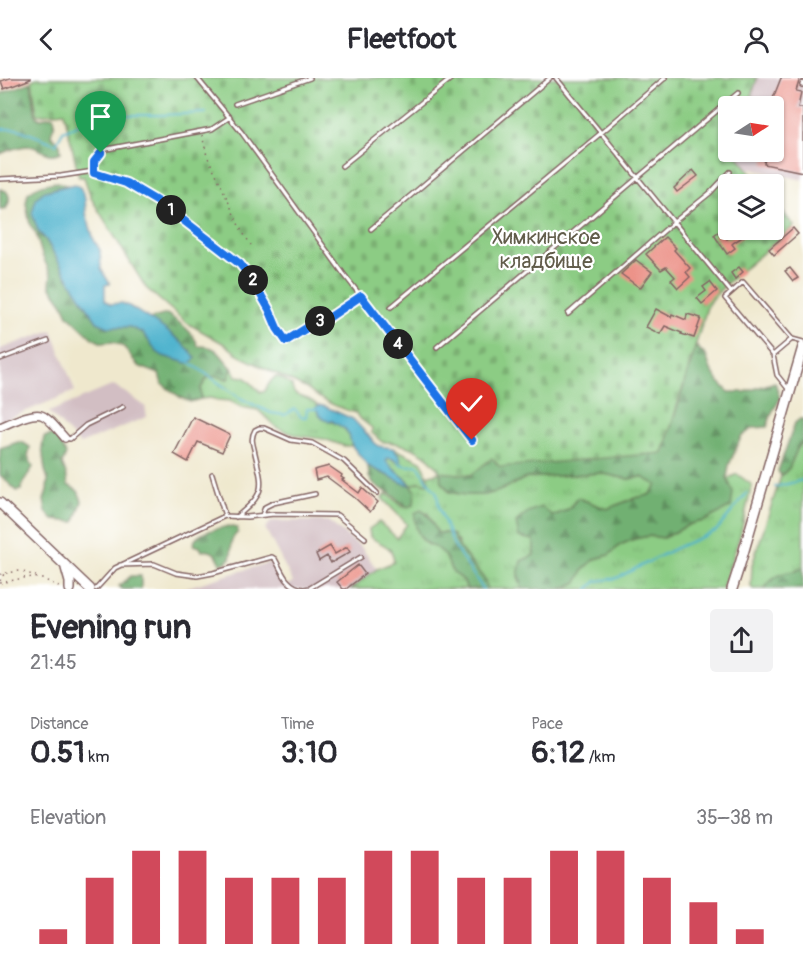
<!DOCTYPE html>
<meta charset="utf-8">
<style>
:root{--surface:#fff;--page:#f2f2f3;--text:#2b2b33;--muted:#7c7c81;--accent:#d1495b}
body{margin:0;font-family:Pangolin,sans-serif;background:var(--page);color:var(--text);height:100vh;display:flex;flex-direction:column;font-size:22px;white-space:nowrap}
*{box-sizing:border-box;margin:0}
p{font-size:20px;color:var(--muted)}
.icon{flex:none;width:33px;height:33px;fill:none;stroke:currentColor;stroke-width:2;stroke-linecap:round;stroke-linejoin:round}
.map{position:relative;height:511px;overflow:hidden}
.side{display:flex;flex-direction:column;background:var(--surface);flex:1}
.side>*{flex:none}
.needle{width:39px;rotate:78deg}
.controls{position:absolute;left:718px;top:18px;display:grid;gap:12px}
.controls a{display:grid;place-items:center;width:66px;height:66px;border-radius:6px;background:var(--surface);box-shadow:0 2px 4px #0004;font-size:30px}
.pin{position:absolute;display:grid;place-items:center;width:51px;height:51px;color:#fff;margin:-62px -26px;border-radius:50% 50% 50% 0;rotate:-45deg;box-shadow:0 0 6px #0007}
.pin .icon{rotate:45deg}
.km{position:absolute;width:30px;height:30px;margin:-15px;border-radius:50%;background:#222;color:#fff;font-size:16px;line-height:30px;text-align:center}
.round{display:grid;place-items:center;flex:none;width:63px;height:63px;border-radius:6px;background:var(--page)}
.head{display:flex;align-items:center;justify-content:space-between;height:102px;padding:0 30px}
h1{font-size:33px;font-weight:700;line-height:45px}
.figures{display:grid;grid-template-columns:repeat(3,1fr);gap:9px;height:102px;padding:6px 30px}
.figures div{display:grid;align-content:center}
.figures b{font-size:30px;font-weight:700}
.figures small{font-size:16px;font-weight:400}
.figures p{font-size:16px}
.chart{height:168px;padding:12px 30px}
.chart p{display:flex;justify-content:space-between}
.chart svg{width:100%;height:108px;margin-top:6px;stroke:var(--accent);stroke-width:6}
header{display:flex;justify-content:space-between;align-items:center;height:78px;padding:0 30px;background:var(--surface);font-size:27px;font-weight:700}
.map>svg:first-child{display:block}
.industrial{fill:#d2bec3}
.grass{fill:url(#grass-tufts);stroke:#6b7658;stroke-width:1.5}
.forest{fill:url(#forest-firs);stroke:#5e684e;stroke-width:1.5}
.wetland{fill:url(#wetland-marsh);stroke:#6b7658;stroke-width:1.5}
.cemetery{fill:url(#cemetery-stones);stroke:#6b7658;stroke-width:1.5}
.water{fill:#4eb2cd;stroke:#4c687c;stroke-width:1.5}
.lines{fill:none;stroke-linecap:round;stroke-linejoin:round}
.stream{stroke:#4eb2cd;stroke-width:2}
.building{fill:#ec9389}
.service-casing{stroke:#846564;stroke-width:6}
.minor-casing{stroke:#846564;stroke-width:10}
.secondary-casing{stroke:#846564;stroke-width:12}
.path{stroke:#846564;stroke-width:1.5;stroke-dasharray:1.5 4.5;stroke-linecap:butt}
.service{stroke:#fff;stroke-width:3}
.minor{stroke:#fff;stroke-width:7}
.secondary{stroke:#fff;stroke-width:9}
.route-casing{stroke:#fff;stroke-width:12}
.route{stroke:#1a73e8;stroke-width:8}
.labels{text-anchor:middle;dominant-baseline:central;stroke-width:4.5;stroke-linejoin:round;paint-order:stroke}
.park-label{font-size:21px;fill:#615c4a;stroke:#fff}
</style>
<header><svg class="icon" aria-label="back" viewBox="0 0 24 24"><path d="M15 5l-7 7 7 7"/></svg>Fleetfoot<svg class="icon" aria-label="person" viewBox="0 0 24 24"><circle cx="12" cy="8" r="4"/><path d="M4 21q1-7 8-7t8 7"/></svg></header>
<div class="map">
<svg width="803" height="511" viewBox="0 0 803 511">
<defs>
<pattern id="grass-tufts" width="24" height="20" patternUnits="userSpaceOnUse" patternTransform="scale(1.5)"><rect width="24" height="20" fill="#8ccc84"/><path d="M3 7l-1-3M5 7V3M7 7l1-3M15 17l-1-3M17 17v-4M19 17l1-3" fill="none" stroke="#7aaf72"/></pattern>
<pattern id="forest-firs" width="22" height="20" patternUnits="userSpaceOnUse" patternTransform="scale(1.5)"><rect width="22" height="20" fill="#71b072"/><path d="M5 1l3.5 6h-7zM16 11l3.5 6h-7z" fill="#5f8f5e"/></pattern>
<pattern id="wetland-marsh" width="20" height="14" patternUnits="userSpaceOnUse" patternTransform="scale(1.5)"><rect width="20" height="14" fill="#8ccc84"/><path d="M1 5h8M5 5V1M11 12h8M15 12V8" fill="none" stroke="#7aaf72"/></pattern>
<pattern id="cemetery-stones" width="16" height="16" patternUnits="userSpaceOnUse" patternTransform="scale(1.5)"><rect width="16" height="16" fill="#8ccc84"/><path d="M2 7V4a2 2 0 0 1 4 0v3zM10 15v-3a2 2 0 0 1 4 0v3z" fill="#7aaf72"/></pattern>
</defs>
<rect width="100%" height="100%" fill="#fff"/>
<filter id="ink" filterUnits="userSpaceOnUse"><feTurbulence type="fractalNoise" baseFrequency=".0167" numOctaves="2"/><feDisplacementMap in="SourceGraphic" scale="12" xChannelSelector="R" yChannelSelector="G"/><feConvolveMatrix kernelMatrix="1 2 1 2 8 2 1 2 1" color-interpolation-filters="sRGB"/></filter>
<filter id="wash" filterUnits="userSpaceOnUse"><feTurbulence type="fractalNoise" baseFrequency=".008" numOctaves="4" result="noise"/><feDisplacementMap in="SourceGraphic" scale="24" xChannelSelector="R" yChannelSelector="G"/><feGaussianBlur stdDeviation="1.35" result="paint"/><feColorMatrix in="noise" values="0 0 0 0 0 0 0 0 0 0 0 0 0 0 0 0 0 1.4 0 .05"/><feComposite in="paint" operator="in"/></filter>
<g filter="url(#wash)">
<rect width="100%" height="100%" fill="#efe8cd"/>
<path class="industrial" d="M 757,0 L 803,0 L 803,102 L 747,90 L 736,76 L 736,74 L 774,74 L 774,28 L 749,28 Z
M 52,252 L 75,313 L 0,344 L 0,271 Z
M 114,307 L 145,328 L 147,339 L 80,366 L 49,334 Z
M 272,443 L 328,443 L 361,469 L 377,491 L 351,511 L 181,511 L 271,484 L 285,509 L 293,504 L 265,450 Z"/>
<path class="grass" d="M 232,290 L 236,298 L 245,299 L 260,314 L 264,314 C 274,298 274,293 292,308 C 293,320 301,317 310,322 C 311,322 317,327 318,328 L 316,330 C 323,347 338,341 347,354 C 350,358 351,363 352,368 L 344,368 L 324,361 L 300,358 L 287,354 L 276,349 L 258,332 L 241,329 L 230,323 L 218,322 L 210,320 L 201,321 L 201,310 L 207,300 L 217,298 L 228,301 Z
M 803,364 L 803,489 C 791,498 771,497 765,511 L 753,511 L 751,509 L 752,487 L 781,398 L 789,390 L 798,369 Z
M 440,394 L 442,404 L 449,414 L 465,417 L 485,417 L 499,413 L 526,400 L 600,395 L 628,401 L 642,399 L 658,407 L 649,417 L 635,420 L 607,431 L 578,420 L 567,432 L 553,438 L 534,462 L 534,477 L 518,498 L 522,511 L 488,511 L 484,501 L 460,471 L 458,464 L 446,455 L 438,455 L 434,449 L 428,435 L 416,450 L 423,463 L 429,467 L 436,469 L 442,473 L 447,479 L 451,492 L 463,502 L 467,511 L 351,511 L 377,491 L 394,484 C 392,466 383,468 370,459 L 369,451 L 379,444 L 397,460 L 407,446 L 382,420 L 387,416 L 404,429 L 407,429 L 415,412 L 411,407 L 420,404 L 429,404 L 427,398 Z
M 737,396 L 752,407 L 740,458 L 722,511 L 562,511 L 577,504 L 584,491 L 595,481 L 609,477 L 620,467 L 634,461 L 649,458 L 664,460 L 690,446 L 704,443 L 733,414 L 727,401 Z"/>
<path class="forest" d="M 31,4 L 36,39 L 40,40 L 53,38 C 58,45 52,49 51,57 L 60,66 L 61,74 C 46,81 42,69 29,68 C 19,68 9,72 0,76 L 0,16 Z
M 58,104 L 67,107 L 45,113 L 38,153 L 46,162 L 69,201 L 97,244 L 108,249 L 130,249 L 143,255 L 157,274 L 190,272 L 149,241 L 167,236 C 179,244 194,254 198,268 C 220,268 218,276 232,290 L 228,301 L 217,298 L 207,300 L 201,310 L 201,321 L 190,324 L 180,319 L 162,306 L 159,296 L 138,288 L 124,269 L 113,264 L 102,265 L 92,260 L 68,237 L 63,226 L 50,208 L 51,197 L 42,177 L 36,156 L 30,147 L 26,125 L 28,115 C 38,107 46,105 58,104 Z
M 0,111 L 6,113 C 11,119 10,125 6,131 L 0,131 Z
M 696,268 L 706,278 L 711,292 L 719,304 L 729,314 L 745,314 L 775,304 L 780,321 L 773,332 L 767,349 L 753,350 L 741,359 L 729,387 L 727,400 L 733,414 L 731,429 L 704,443 L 690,446 L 664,460 L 649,458 L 634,461 L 620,467 L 609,477 L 595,481 L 584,491 L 577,504 L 562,511 L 522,511 L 518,498 L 521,483 L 534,477 L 534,462 L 519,459 L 516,444 L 528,434 L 541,429 L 553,438 L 567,432 L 578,420 L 607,431 L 635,420 L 649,417 L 657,407 L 642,399 L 628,401 L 600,395 L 526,400 L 499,413 L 485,417 L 465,417 L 450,414 L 442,404 L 440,394 L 471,397 L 492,379 L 663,375 Z
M 800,341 L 803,341 L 803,364 L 798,369 L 789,390 L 781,398 L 778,393 L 795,345 Z
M 55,356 L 66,376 L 62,386 L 66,396 L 68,407 L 78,413 L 82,423 L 75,444 L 53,442 L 46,434 L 44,422 L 47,412 L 48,401 L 45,392 L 42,369 L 44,359 Z
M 18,364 L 22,364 L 30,369 L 28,378 L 33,389 C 29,397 21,403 21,412 L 17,413 L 0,397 L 0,370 Z
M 368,388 L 403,405 L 411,407 L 415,412 L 414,427 L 407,429 L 389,415 L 376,408 L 369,399 Z
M 421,432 C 432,438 431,446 438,455 L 446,455 L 453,457 L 460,471 L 484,501 L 488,511 L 467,511 C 465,508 465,504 463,502 C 460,498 454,497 452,493 C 448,487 448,480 443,475 C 438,469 433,469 427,465 C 417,459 414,445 415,435 Z
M 229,448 L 237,450 L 238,454 C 236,456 233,459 232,462 C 230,474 235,483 220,486 C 219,477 212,471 202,473 L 200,469 L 193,467 C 196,453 217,451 229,448 Z
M 803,489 L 803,511 L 765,511 C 768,504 777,498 784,495 C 793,492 794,496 803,489 Z
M 131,498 L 141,498 L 141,511 L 122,511 L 119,508 Z"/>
<path class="wetland" d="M 393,370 L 421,383 L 425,390 L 429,405 L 427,406 L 420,404 L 411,407 L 407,401 L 394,393 L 386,383 L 388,380 L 397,383 L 400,379 Z"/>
<path class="cemetery" d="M 37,0 L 757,0 L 749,28 L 729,28 L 729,74 L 736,74 L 736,76 L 760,106 L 729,106 L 729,152 L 774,152 L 774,123 L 794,148 L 725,207 L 708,226 L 663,375 L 500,389 L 492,380 L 471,397 L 440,394 C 429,375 405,364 382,364 L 372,355 L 372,350 L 358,339 L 356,335 C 339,330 320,322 307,311 L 240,278 L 226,267 L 187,245 L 146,210 L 91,120 L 84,99 L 79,99 L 64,34 L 37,37 L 32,2 Z"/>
<path class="water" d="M 75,106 L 80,109 L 85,120 L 86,135 L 94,162 L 100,172 L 101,191 L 110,206 L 105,207 L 105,222 L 110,226 L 122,225 L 129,228 C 151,242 181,259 196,280 L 190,285 L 186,285 L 163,278 L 157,274 L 143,255 L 130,249 L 108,249 L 97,244 L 69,201 L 46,162 L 38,153 L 32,135 L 36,120 L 45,113 Z
M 318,328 L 324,328 L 353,341 L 378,368 L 393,370 L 400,379 L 401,386 L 393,381 L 388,380 L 386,383 C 394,394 406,398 411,407 L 403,405 L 368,388 L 352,368 L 349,357 L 345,351 L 332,343 L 324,342 L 319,337 L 316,330 Z"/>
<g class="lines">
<path class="stream" d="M 0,51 L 18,51 L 56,66 L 63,53 L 77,47 L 106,37 L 160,37 L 206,35
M 188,283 L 240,320 L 271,335 L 285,337 L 295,331 L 301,339 L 306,339 L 307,331 L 318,331
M 400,385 L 400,386 L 407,388 L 418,387 L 429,405 L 437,415 L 439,430 L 454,468 L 483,511
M 775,409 L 803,402
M 588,511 L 597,503 L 617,500 L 678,469 L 716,453 L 747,415"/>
</g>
<g id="blocks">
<path class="building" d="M 10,0 L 31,0 L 31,1 L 4,11 L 1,3 Z
M 781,0 L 800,0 L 796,13 L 801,14 L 798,30 L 803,30 L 803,94 L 764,86 L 766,74 L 774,74 L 779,35 L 774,33 L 774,28 L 770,28 Z
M 693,92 L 698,98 L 677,114 L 674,110 Z
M 793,150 L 798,156 L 774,177 L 769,171 Z
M 721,152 L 727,161 L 741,152 L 753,152 L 733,165 L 732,166 L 735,170 L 727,176 L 714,157 Z
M 665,159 L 676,170 L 674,172 L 690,190 L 686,194 L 690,199 L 678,210 L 671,202 L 675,199 L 666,189 L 661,192 L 646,176 Z
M 636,182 L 652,194 L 640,210 L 621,196 Z
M 739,189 L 743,194 L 735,201 L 731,195 Z
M 790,190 L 798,200 L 793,203 L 785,193 Z
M 710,204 L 717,213 L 702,226 L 697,220 L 706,213 L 703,209 Z
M 656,231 L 671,239 L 672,236 L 686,242 L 687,236 L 701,240 L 694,260 L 681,256 L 682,255 L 665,248 L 660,256 L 646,249 Z
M 193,339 L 230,357 L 222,374 L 198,364 L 188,384 L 174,376 Z
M 329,388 L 342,397 L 341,399 L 344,401 L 342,402 L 359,415 L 362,410 L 378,424 L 370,434 L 355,420 L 327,399 L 316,402 L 314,392 Z
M 330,468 L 335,476 L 347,469 L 350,474 L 331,485 L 327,478 L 319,483 L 316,476 Z
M 358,487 L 365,496 L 346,511 L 343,511 L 337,504 Z"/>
</g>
</g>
<g filter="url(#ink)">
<use href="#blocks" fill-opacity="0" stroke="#846564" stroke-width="1.5"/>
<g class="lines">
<g class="service-casing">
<path id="service" d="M 197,0 L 242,55 L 343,195 L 472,362
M 556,0 L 731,214
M 802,7 L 803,5
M 235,26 L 310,0
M 230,39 L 212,51 L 107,71 C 96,78 94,83 94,95 L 126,105 L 165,128 L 240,186 L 251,200 L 269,231 L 277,250 L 286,263 L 316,244 L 327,241 L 361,218
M 342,88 L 452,0
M 0,101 L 61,98 L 94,93
M 371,151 L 550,0
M 391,229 L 601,55 L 665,0
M 568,236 L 674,144 L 710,115 L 730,94
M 437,269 L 738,15
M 773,277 L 792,261
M 0,281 L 48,263
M 789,312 L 777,297 L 773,277 L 725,220 L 743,204 L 792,261 L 803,264
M 66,360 L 70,361 L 86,347 L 123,329
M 262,437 L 265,429 L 273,425 L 315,416
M 225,438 L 247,439 L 274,436 L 337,437 L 365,460
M 236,439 C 269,414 262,407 254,371 C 252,363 251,359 255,352 L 259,350 L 264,350 L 291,362 L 312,365 L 344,383 L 377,415
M 120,487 L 154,486 L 176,495 L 197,498 L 213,495 L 272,479 L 275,481 C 283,495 286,508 303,511
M 96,511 L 115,490 L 225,438 L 212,396
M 304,511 L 310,510 L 361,479"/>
</g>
<g class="minor-casing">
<path id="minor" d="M 0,349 C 10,345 31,334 41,337 C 49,339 60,355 65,360"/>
</g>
<g class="secondary-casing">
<path id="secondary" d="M 0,425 L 90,511
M 66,490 L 70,504 L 70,511
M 732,511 L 740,486 L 803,269"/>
</g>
<path class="path" d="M 202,57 L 207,78 L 217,98 L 240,150 L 251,167
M 0,496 L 20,493 L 36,498
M 0,503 L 4,496
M 0,505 C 30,499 34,494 62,511"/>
<use href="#service" class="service"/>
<use href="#minor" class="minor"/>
<use href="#secondary" class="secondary"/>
</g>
</g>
<g class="lines" filter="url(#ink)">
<g class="route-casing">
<path id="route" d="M 101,75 L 94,84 L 94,95 L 126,105 L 165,128 L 240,186 L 251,200 L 269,231 L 277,250 L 286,263 L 316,244 L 327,241 L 361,218 L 472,362"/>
</g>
<use href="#route" class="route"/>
</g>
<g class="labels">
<g class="park-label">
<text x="546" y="159">Химкинское<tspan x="546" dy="24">кладбище</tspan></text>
</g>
</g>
</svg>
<div class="controls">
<a><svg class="needle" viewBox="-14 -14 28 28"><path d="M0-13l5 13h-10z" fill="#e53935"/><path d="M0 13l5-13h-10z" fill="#7c7c81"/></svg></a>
<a><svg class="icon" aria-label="layers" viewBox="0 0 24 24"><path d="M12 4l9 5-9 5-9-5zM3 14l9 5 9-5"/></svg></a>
</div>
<div class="pin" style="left:101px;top:75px;background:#1e9e55"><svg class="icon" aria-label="arrive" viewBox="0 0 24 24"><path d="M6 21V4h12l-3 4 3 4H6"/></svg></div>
<div class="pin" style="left:472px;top:362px;background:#d93025"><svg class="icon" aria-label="check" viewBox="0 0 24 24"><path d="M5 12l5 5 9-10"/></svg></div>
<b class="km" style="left:171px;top:132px">1</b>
<b class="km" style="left:253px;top:202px">2</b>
<b class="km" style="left:320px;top:243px">3</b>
<b class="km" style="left:398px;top:266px">4</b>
</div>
<section class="side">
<div class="head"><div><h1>Evening run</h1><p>21:45</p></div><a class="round"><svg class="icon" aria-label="share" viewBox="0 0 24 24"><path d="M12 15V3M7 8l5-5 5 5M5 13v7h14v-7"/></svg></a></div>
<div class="figures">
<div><p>Distance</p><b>0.51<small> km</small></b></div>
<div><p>Time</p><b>3:10</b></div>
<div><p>Pace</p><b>6:12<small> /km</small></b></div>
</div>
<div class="chart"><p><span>Elevation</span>35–38 m</p>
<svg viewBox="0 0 160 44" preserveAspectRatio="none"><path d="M5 44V38M15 44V17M25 44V6M35 44V6M45 44V17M55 44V17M65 44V17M75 44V6M85 44V6M95 44V17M105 44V17M115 44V6M125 44V6M135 44V17M145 44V27M155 44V38"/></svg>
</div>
</section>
